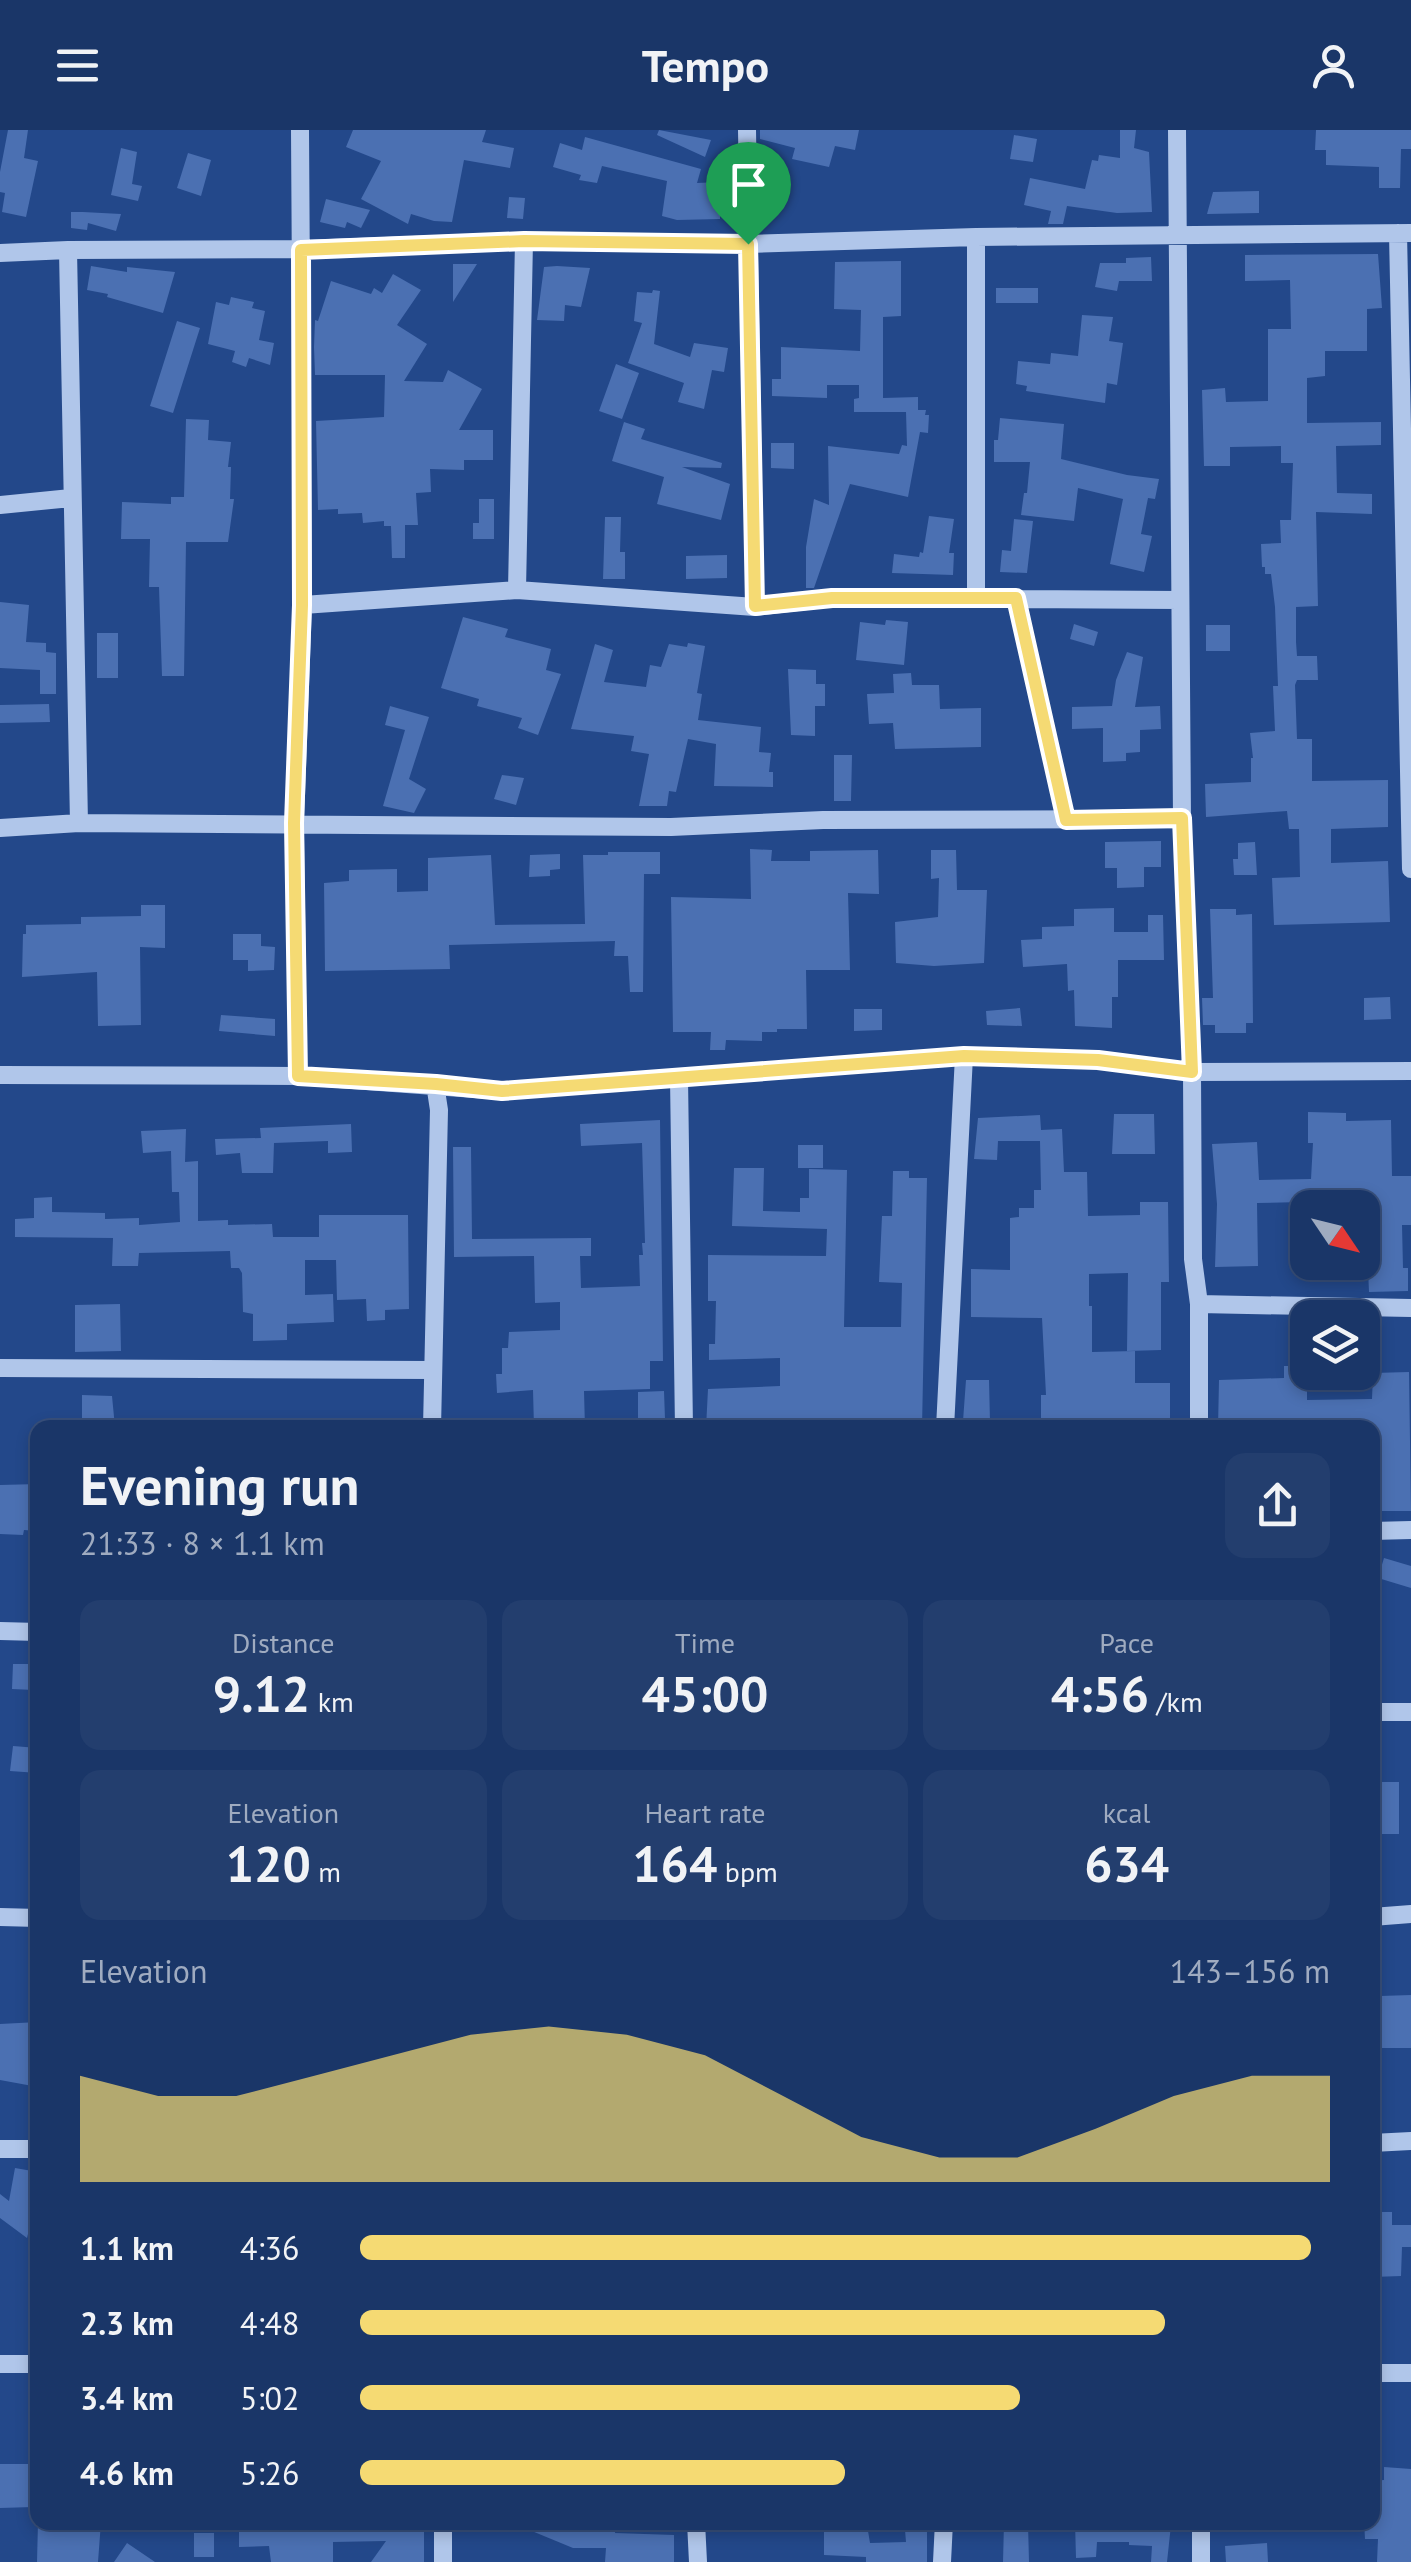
<!DOCTYPE html>
<meta charset="utf-8">
<style>
:root{--surface:#1a3668;--page:#233e6e;--text:#f1f3f6;--muted:#9fabc0;--line:#38507c;--accent:#f5da73}
body{margin:0;font-family:"PT Sans",sans-serif;background:var(--page);color:var(--text);height:100vh;display:flex;flex-direction:column;font-size:38px;white-space:nowrap}
*{box-sizing:border-box;margin:0}
p{font-size:32px;color:var(--muted)}
.icon{flex:none;width:55px;height:55px;fill:none;stroke:currentColor;stroke-width:2;stroke-linecap:round;stroke-linejoin:round}
.map{position:relative;flex:1;overflow:hidden}
.side{position:absolute;left:30px;top:1290px;width:1350px;height:1110px;display:flex;flex-direction:column;background:var(--surface);border-radius:20px;box-shadow:0 5px 15px #0003,0 0 0 2px var(--line)}
.side>*{flex:none}
.needle{width:65px;rotate:125deg}
.buttons{position:absolute;left:1290px;top:1060px;display:grid;gap:20px}
.buttons a{display:grid;place-items:center;width:90px;height:90px;border-radius:20px;background:var(--surface);box-shadow:0 5px 15px #0003,0 0 0 2px var(--line);font-size:50px}
.pin{position:absolute;display:grid;place-items:center;width:85px;height:85px;color:#fff;margin:-102px -42px;border-radius:50% 50% 50% 0;rotate:-45deg;box-shadow:0 0 10px #0007}
.pin .icon{rotate:45deg}
.round{display:grid;place-items:center;flex:none;width:105px;height:105px;border-radius:20px;background:var(--page)}
.headline{display:flex;align-items:center;justify-content:space-between;height:170px;padding:0 50px}
h1{font-size:55px;font-weight:700;line-height:75px}
.figures{display:grid;grid-template-columns:repeat(3,1fr);gap:15px;height:170px;padding:10px 50px}
.figures div{display:grid;align-content:center;border-radius:20px;background:var(--page);text-align:center}
.figures b{font-size:50px;font-weight:700}
.figures small{font-size:28px;font-weight:400}
.figures p{font-size:28px}
.chart{height:280px;padding:20px 50px}
.chart p{display:flex;justify-content:space-between}
.chart svg{width:100%;height:180px;margin-top:10px;fill:var(--accent);opacity:.7}
ul{padding:0 50px;list-style:none;font-size:32px}
li{display:grid;grid-template-columns:160px 120px 1fr;align-items:center;height:75px}
li i{height:25px;border-radius:12px;background:var(--accent)}
header{display:flex;justify-content:space-between;align-items:center;height:130px;padding:0 50px;background:var(--surface);font-size:45px;font-weight:700}
.map>svg:first-child{display:block}
.building{fill:#4b70b2}
.lines{fill:none;stroke-linecap:round;stroke-linejoin:round}
.minor{stroke:#b0c6ea;stroke-width:18}
.route-casing{stroke:#fff;stroke-width:20}
.route{stroke:#f5da73;stroke-width:12}
</style>
<header><svg class="icon" aria-label="menu" viewBox="0 0 24 24"><path d="M4 6h16M4 12h16M4 18h16"/></svg>Tempo<svg class="icon" aria-label="person" viewBox="0 0 24 24"><circle cx="12" cy="8" r="4"/><path d="M4 21q1-7 8-7t8 7"/></svg></header>
<div class="map">
<svg width="1411" height="2432" viewBox="0 0 1411 2432">
<rect width="100%" height="100%" fill="#23488a"/>
<path class="building" d="M 8,0 L 28,0 L 24,28 L 38,31 L 26,87 L 2,82 L 5,63 L 0,62 L 0,42 Z
M 353,0 L 486,0 L 482,12 L 514,18 L 510,38 L 464,30 L 452,92 L 434,91 L 411,84 L 408,94 L 361,69 L 381,31 L 346,17 Z
M 659,0 L 711,10 L 705,27 L 657,5 Z
M 760,0 L 859,0 L 855,20 L 835,16 L 829,37 L 792,29 L 795,18 L 760,9 Z
M 1120,0 L 1136,0 L 1134,18 L 1149,22 L 1152,82 L 1117,83 L 1067,76 L 1063,94 L 1048,94 L 1051,81 L 1024,75 L 1030,48 L 1085,59 L 1092,30 L 1098,31 L 1099,25 L 1120,28 Z
M 1316,0 L 1411,0 L 1411,19 L 1401,19 L 1400,58 L 1379,58 L 1379,37 L 1326,35 L 1326,20 L 1315,20 Z
M 1014,5 L 1037,9 L 1033,32 L 1010,29 Z
M 585,7 L 701,39 L 697,53 L 720,52 L 720,89 L 677,90 L 662,86 L 667,51 L 602,36 L 597,53 L 579,50 L 581,45 L 553,37 L 560,13 L 582,20 Z
M 121,18 L 137,22 L 132,54 L 142,56 L 138,71 L 111,65 Z
M 188,23 L 211,30 L 201,66 L 177,58 Z
M 1259,61 L 1259,83 L 1207,84 L 1213,62 Z
M 509,67 L 525,68 L 523,89 L 507,88 Z
M 326,69 L 370,80 L 361,98 L 347,92 L 345,98 L 320,92 Z
M 71,82 L 83,82 L 121,84 L 116,101 L 88,93 L 87,100 L 71,98 Z
M 1378,124 L 1382,178 L 1367,179 L 1367,221 L 1325,221 L 1325,246 L 1307,248 L 1307,293 L 1381,292 L 1381,315 L 1336,316 L 1337,363 L 1372,364 L 1372,384 L 1316,382 L 1318,476 L 1296,477 L 1296,512 L 1297,526 L 1317,526 L 1318,550 L 1297,550 L 1295,555 L 1297,609 L 1312,609 L 1312,651 L 1388,650 L 1388,697 L 1331,699 L 1331,733 L 1388,731 L 1390,792 L 1274,795 L 1272,748 L 1300,747 L 1299,699 L 1289,699 L 1287,681 L 1206,687 L 1205,654 L 1251,652 L 1251,628 L 1253,628 L 1250,603 L 1275,601 L 1273,556 L 1278,556 L 1275,477 L 1271,444 L 1265,444 L 1265,437 L 1262,437 L 1261,414 L 1281,413 L 1280,390 L 1291,390 L 1293,333 L 1281,333 L 1281,316 L 1230,317 L 1230,336 L 1204,336 L 1202,260 L 1225,258 L 1226,272 L 1268,271 L 1268,199 L 1291,199 L 1290,150 L 1245,151 L 1245,125 Z
M 1151,127 L 1152,151 L 1119,151 L 1117,161 L 1095,157 L 1100,133 L 1126,133 L 1126,128 Z
M 901,131 L 901,186 L 883,187 L 883,268 L 918,267 L 918,280 L 926,280 L 925,285 L 929,285 L 928,303 L 920,302 L 908,367 L 850,354 L 814,458 L 806,458 L 806,417 L 814,369 L 829,375 L 828,316 L 899,324 L 902,315 L 907,316 L 906,282 L 854,282 L 854,269 L 859,268 L 859,255 L 827,255 L 827,268 L 772,266 L 772,249 L 781,249 L 781,217 L 860,221 L 861,180 L 834,179 L 835,132 Z
M 453,134 L 477,134 L 453,172 Z
M 91,136 L 127,142 L 127,137 L 175,142 L 163,183 L 107,167 L 108,164 L 87,160 Z
M 557,136 L 590,138 L 581,177 L 565,175 L 564,191 L 537,190 L 544,137 Z
M 393,144 L 421,160 L 397,195 L 427,214 L 404,251 L 443,252 L 448,240 L 482,259 L 459,300 L 493,300 L 493,330 L 464,330 L 464,340 L 430,339 L 431,362 L 416,363 L 418,395 L 405,395 L 405,428 L 392,428 L 391,396 L 384,396 L 384,391 L 363,393 L 362,383 L 338,384 L 338,379 L 318,380 L 316,291 L 384,287 L 385,245 L 315,245 L 314,217 L 315,190 L 318,191 L 331,151 L 371,164 L 374,158 L 382,163 Z
M 996,158 L 1038,158 L 1038,173 L 996,173 Z
M 653,160 L 660,161 L 654,214 L 690,227 L 694,213 L 728,218 L 724,242 L 712,240 L 704,279 L 678,272 L 684,253 L 628,233 L 642,193 L 634,191 L 637,162 L 652,163 Z
M 231,167 L 254,172 L 252,178 L 265,181 L 259,210 L 274,213 L 270,235 L 249,228 L 246,237 L 232,232 L 235,221 L 208,214 L 216,172 L 229,175 Z
M 1082,185 L 1113,187 L 1109,211 L 1123,213 L 1117,255 L 1107,253 L 1105,273 L 1026,261 L 1027,256 L 1016,254 L 1018,231 L 1050,234 L 1051,223 L 1078,226 Z
M 177,191 L 200,198 L 173,283 L 150,276 Z
M 616,234 L 639,243 L 622,289 L 599,281 Z
M 1000,288 L 1064,294 L 1061,329 L 1127,345 L 1159,349 L 1155,369 L 1148,368 L 1141,404 L 1152,406 L 1144,442 L 1110,434 L 1123,369 L 1078,358 L 1074,391 L 1021,385 L 1024,363 L 1027,363 L 1030,332 L 994,332 L 994,310 L 998,310 Z
M 186,289 L 209,290 L 208,310 L 231,312 L 228,337 L 231,337 L 230,369 L 234,369 L 228,412 L 186,412 L 184,546 L 162,546 L 159,457 L 149,457 L 150,409 L 121,409 L 122,372 L 171,374 L 171,367 L 184,367 Z
M 624,292 L 645,299 L 641,309 L 722,333 L 721,338 L 682,337 L 730,354 L 721,390 L 657,374 L 664,347 L 612,331 Z
M 771,313 L 794,313 L 794,339 L 771,338 Z
M 479,369 L 494,369 L 494,409 L 473,409 L 473,393 L 479,393 Z
M 929,386 L 954,389 L 949,423 L 954,423 L 953,445 L 892,443 L 894,424 L 919,427 L 920,422 L 923,423 Z
M 605,387 L 621,387 L 620,422 L 625,422 L 625,449 L 603,449 Z
M 1014,389 L 1033,391 L 1027,443 L 1000,442 L 1002,420 L 1011,421 Z
M 727,425 L 727,448 L 686,449 L 686,426 Z
M 0,472 L 29,475 L 26,512 L 46,513 L 46,522 L 56,523 L 56,564 L 40,564 L 40,540 L 0,538 Z
M 463,487 L 508,499 L 505,507 L 551,519 L 546,540 L 561,544 L 538,605 L 518,598 L 522,588 L 477,576 L 479,569 L 441,558 Z
M 886,490 L 908,492 L 904,535 L 856,530 L 860,492 L 885,495 Z
M 1074,494 L 1098,502 L 1094,516 L 1070,509 Z
M 1206,495 L 1230,495 L 1230,521 L 1206,521 Z
M 97,503 L 118,503 L 118,548 L 97,548 Z
M 688,513 L 705,516 L 697,563 L 702,564 L 698,590 L 761,597 L 759,622 L 771,623 L 769,642 L 773,642 L 773,657 L 714,656 L 716,614 L 688,609 L 676,662 L 669,661 L 667,676 L 639,676 L 649,624 L 631,621 L 634,606 L 571,599 L 595,514 L 613,520 L 604,552 L 646,557 L 650,535 L 661,537 L 669,514 L 687,517 Z
M 1127,522 L 1143,527 L 1135,577 L 1160,576 L 1161,599 L 1140,600 L 1140,622 L 1126,623 L 1126,631 L 1103,632 L 1103,598 L 1072,599 L 1072,577 L 1112,576 L 1116,550 Z
M 788,539 L 816,540 L 816,554 L 825,554 L 825,576 L 815,576 L 815,606 L 791,605 Z
M 911,543 L 912,555 L 939,555 L 940,579 L 981,578 L 981,617 L 895,619 L 893,593 L 869,594 L 867,564 L 894,563 L 893,544 Z
M 49,574 L 50,592 L 0,593 L 0,575 Z
M 390,576 L 429,587 L 409,649 L 426,659 L 414,683 L 383,676 L 405,600 L 385,595 Z
M 834,625 L 852,625 L 851,671 L 834,671 Z
M 502,645 L 524,648 L 516,675 L 494,669 Z
M 1161,711 L 1161,737 L 1144,737 L 1144,757 L 1117,758 L 1117,738 L 1105,738 L 1105,712 Z
M 1255,712 L 1257,745 L 1234,745 L 1233,729 L 1238,729 L 1238,713 Z
M 750,719 L 772,720 L 771,731 L 810,731 L 810,721 L 878,720 L 879,764 L 848,763 L 850,840 L 806,840 L 807,899 L 777,899 L 777,902 L 762,902 L 762,911 L 726,910 L 725,920 L 710,920 L 711,902 L 673,902 L 671,767 L 751,769 Z
M 931,720 L 956,720 L 957,760 L 987,760 L 984,833 L 934,836 L 896,833 L 895,792 L 938,787 L 939,748 L 931,749 Z
M 608,722 L 660,722 L 660,744 L 644,744 L 643,862 L 630,862 L 628,826 L 614,826 L 615,811 L 449,815 L 450,839 L 325,841 L 324,753 L 349,751 L 349,740 L 397,739 L 397,762 L 428,761 L 428,728 L 491,725 L 495,795 L 585,794 L 583,725 L 608,725 Z
M 560,724 L 560,739 L 550,740 L 550,746 L 529,747 L 530,725 Z
M 141,775 L 165,775 L 165,818 L 140,817 L 141,895 L 98,896 L 97,842 L 22,847 L 23,804 L 26,804 L 26,795 L 81,794 L 81,787 L 141,786 Z
M 1114,778 L 1114,802 L 1148,802 L 1148,785 L 1163,785 L 1164,830 L 1118,830 L 1118,867 L 1112,867 L 1112,898 L 1075,896 L 1074,860 L 1068,861 L 1067,834 L 1023,837 L 1021,810 L 1042,809 L 1042,797 L 1074,796 L 1074,779 Z
M 1210,779 L 1236,779 L 1236,785 L 1252,784 L 1253,893 L 1246,893 L 1246,903 L 1215,903 L 1215,895 L 1203,895 L 1202,868 L 1213,868 Z
M 233,804 L 261,804 L 261,816 L 275,817 L 274,840 L 248,841 L 248,830 L 233,830 Z
M 1390,867 L 1391,889 L 1364,890 L 1364,868 Z
M 1020,878 L 1022,896 L 987,895 L 986,881 Z
M 854,879 L 882,879 L 882,900 L 854,901 Z
M 221,885 L 275,889 L 275,906 L 219,901 Z
M 1308,982 L 1346,983 L 1346,991 L 1391,990 L 1392,1046 L 1411,1046 L 1411,1095 L 1402,1095 L 1403,1138 L 1408,1138 L 1408,1161 L 1369,1162 L 1368,1139 L 1376,1138 L 1376,1095 L 1362,1095 L 1362,1078 L 1347,1078 L 1347,1071 L 1257,1073 L 1258,1136 L 1215,1137 L 1217,1074 L 1212,1014 L 1257,1012 L 1259,1050 L 1311,1049 L 1313,1013 L 1308,1013 Z
M 1114,984 L 1154,984 L 1155,1024 L 1112,1024 Z
M 1040,985 L 1041,1000 L 1062,999 L 1064,1042 L 1087,1042 L 1088,1086 L 1140,1085 L 1140,1072 L 1168,1072 L 1169,1152 L 1161,1152 L 1161,1220 L 1127,1221 L 1128,1143 L 1089,1144 L 1089,1176 L 1092,1176 L 1092,1222 L 1135,1221 L 1135,1253 L 1170,1253 L 1170,1294 L 1146,1294 L 1146,1290 L 1089,1290 L 1089,1298 L 1041,1298 L 1041,1265 L 1046,1265 L 1042,1188 L 971,1187 L 971,1139 L 1010,1140 L 1010,1088 L 1019,1087 L 1019,1078 L 1034,1078 L 1034,1060 L 1041,1060 L 1040,1011 L 998,1011 L 997,1030 L 974,1029 L 978,988 Z
M 660,990 L 663,1231 L 650,1231 L 650,1259 L 584,1261 L 585,1298 L 534,1298 L 533,1260 L 497,1263 L 496,1244 L 502,1244 L 502,1218 L 508,1218 L 509,1202 L 560,1200 L 560,1172 L 535,1173 L 534,1126 L 454,1127 L 453,1017 L 471,1017 L 472,1109 L 591,1108 L 591,1126 L 580,1126 L 581,1158 L 640,1156 L 639,1125 L 643,1125 L 642,1113 L 645,1113 L 642,1013 L 581,1016 L 580,994 Z
M 351,994 L 352,1022 L 328,1023 L 328,1011 L 274,1013 L 273,1043 L 242,1043 L 240,1023 L 216,1025 L 215,1009 L 261,1008 L 260,998 Z
M 186,999 L 185,1032 L 198,1031 L 198,1091 L 228,1090 L 228,1095 L 272,1094 L 273,1107 L 319,1107 L 319,1085 L 408,1085 L 409,1179 L 385,1180 L 385,1190 L 367,1191 L 366,1169 L 337,1170 L 336,1130 L 305,1130 L 305,1165 L 333,1164 L 334,1192 L 287,1194 L 287,1210 L 253,1211 L 253,1184 L 243,1182 L 242,1143 L 239,1138 L 231,1138 L 230,1121 L 139,1123 L 138,1136 L 112,1136 L 113,1108 L 15,1107 L 15,1089 L 34,1088 L 34,1068 L 52,1067 L 52,1082 L 105,1083 L 105,1089 L 139,1088 L 139,1095 L 180,1092 L 179,1062 L 172,1062 L 171,1021 L 143,1023 L 141,1001 Z
M 798,1015 L 823,1015 L 823,1038 L 798,1038 Z
M 734,1038 L 764,1038 L 763,1081 L 800,1082 L 800,1068 L 809,1068 L 809,1039 L 847,1040 L 844,1197 L 901,1197 L 902,1153 L 879,1152 L 882,1086 L 892,1086 L 893,1041 L 909,1041 L 909,1048 L 927,1048 L 922,1298 L 706,1298 L 708,1259 L 780,1256 L 780,1228 L 709,1230 L 709,1214 L 715,1214 L 716,1171 L 708,1171 L 708,1125 L 826,1126 L 827,1099 L 732,1096 Z
M 120,1174 L 121,1221 L 75,1222 L 75,1175 Z
M 1284,1236 L 1307,1236 L 1307,1270 L 1372,1269 L 1373,1243 L 1409,1242 L 1411,1381 L 1372,1381 L 1374,1298 L 1218,1298 L 1219,1250 L 1284,1248 Z
M 966,1250 L 989,1250 L 990,1292 L 963,1291 Z
M 664,1261 L 665,1289 L 638,1290 L 638,1262 Z
M 82,1265 L 112,1266 L 115,1297 L 82,1295 Z
M 38,1354 L 38,1401 L 24,1400 L 23,1405 L 0,1404 L 0,1355 Z
M 1384,1428 L 1411,1436 L 1411,1458 L 1378,1448 Z
M 13,1534 L 35,1534 L 34,1560 L 12,1559 Z
M 13,1616 L 38,1618 L 38,1643 L 10,1641 Z
M 1372,1652 L 1399,1652 L 1399,1704 L 1382,1704 L 1382,1697 L 1372,1697 Z
M 1411,1865 L 1411,1918 L 1372,1918 L 1372,1894 L 1380,1893 L 1380,1866 Z
M 38,1892 L 38,1957 L 0,1950 L 0,1894 Z
M 15,2038 L 38,2042 L 38,2063 L 27,2108 L 0,2088 L 0,2064 L 9,2071 Z
M 1372,2082 L 1392,2082 L 1392,2095 L 1411,2095 L 1411,2117 L 1402,2117 L 1401,2146 L 1373,2147 Z
M 0,2334 L 38,2334 L 38,2369 L 33,2377 L 0,2378 Z
M 1384,2337 L 1411,2339 L 1411,2432 L 1377,2432 L 1378,2409 L 1365,2409 L 1364,2392 L 1372,2392 L 1372,2351 L 1384,2350 Z
M 38,2392 L 101,2392 L 98,2432 L 37,2432 Z
M 239,2392 L 282,2392 L 282,2401 L 323,2400 L 324,2392 L 424,2393 L 424,2432 L 371,2432 L 386,2411 L 333,2412 L 333,2432 L 271,2432 L 269,2416 L 239,2417 Z
M 510,2392 L 616,2392 L 615,2403 L 674,2405 L 674,2432 L 605,2432 L 606,2418 L 573,2418 Z
M 824,2392 L 845,2392 L 845,2401 L 868,2401 L 870,2413 L 906,2412 L 905,2400 L 927,2400 L 927,2432 L 866,2432 L 866,2427 L 824,2425 Z
M 1075,2392 L 1171,2395 L 1167,2432 L 1151,2432 L 1152,2416 L 1129,2415 L 1129,2412 L 1097,2412 L 1096,2427 L 1076,2428 Z
M 1004,2393 L 1028,2393 L 1029,2432 L 1003,2432 Z
M 194,2403 L 214,2403 L 214,2427 L 194,2427 Z
M 127,2413 L 155,2432 L 114,2432 Z
M 1267,2413 L 1268,2432 L 1226,2432 L 1225,2416 Z"/>
<g class="lines">
<path class="minor" d="M 747,0 L 755,477
M 1177,0 L 1182,689 L 1192,942 L 1193,1129 L 1199,1174 L 1199,1298
M 1398,103 L 1411,739
M 976,107 L 976,467
M 68,120 L 79,693
M 0,123 L 68,120 L 301,119 L 524,111 L 748,114 L 976,107 L 1411,103
M 0,375 L 71,368
M 517,460 L 524,111
M 1016,468 L 1066,690
M 303,475 L 517,460 L 755,477 L 832,468 L 1180,470
M 0,698 L 79,693 L 671,697 L 823,690 L 1182,689
M 0,945 L 298,946 L 502,961 L 964,926 L 1098,930 L 1192,942 L 1411,941
M 298,946 L 295,693 L 303,475 L 300,0
M 679,948 L 684,1298
M 1199,1174 L 1411,1178
M 0,1238 L 432,1240
M 432,1298 L 439,980 L 435,954
M 945,1298 L 964,926
M 1372,1401 L 1411,1400
M 0,1501 L 38,1502
M 1372,1582 L 1411,1582
M 0,1787 L 38,1788
M 1372,1787 L 1411,1784
M 1372,2013 L 1411,2011
M 0,2019 L 38,2019
M 0,2234 L 38,2234
M 1372,2243 L 1411,2243
M 443,2392 L 443,2432
M 696,2392 L 698,2432
M 1201,2392 L 1201,2432
M 942,2432 L 944,2392"/>
</g>
<g class="lines">
<g class="route-casing">
<path id="route" d="M 524,111 L 748,114 L 755,476 L 832,468 L 1016,468 L 1066,690 L 1182,688 L 1192,942 L 1098,930 L 964,926 L 502,961 L 436,954 L 298,946 L 294,693 L 302,475 L 301,120 Z"/>
</g>
<use href="#route" class="route"/>
</g>
</svg>
<div class="buttons">
<a><svg class="needle" viewBox="-14 -14 28 28"><path d="M0-13l5 13h-10z" fill="#e53935"/><path d="M0 13l5-13h-10z" fill="#9fabc0"/></svg></a>
<a><svg class="icon" aria-label="layers" viewBox="0 0 24 24"><path d="M12 4l9 5-9 5-9-5zM3 14l9 5 9-5"/></svg></a>
</div>
<div class="pin" style="left:748px;top:114px;background:#1e9e55"><svg class="icon" aria-label="arrive" viewBox="0 0 24 24"><path d="M6 21V4h12l-3 4 3 4H6"/></svg></div>
<section class="side">
<div class="headline"><div><h1>Evening run</h1><p>21:33 · 8 × 1.1 km</p></div><a class="round"><svg class="icon" aria-label="share" viewBox="0 0 24 24"><path d="M12 15V3M7 8l5-5 5 5M5 13v7h14v-7"/></svg></a></div>
<div class="figures">
<div><p>Distance</p><b>9.12<small> km</small></b></div>
<div><p>Time</p><b>45:00</b></div>
<div><p>Pace</p><b>4:56<small> /km</small></b></div>
</div>
<div class="figures">
<div><p>Elevation</p><b>120<small> m</small></b></div>
<div><p>Heart rate</p><b>164<small> bpm</small></b></div>
<div><p>kcal</p><b>634</b></div>
</div>
<div class="chart"><p><span>Elevation</span>143–156 m</p>
<svg viewBox="0 0 160 44" preserveAspectRatio="none"><path d="M0 44V18L10 23L20 23L30 18L40 13L50 8L60 6L70 8L80 13L90 23L100 33L110 38L120 38L130 31L140 23L150 18L160 18V44z"/></svg>
</div>
<ul>
<li><b>1.1 km</b>4:36<i style="width:98%"></i></li>
<li><b>2.3 km</b>4:48<i style="width:83%"></i></li>
<li><b>3.4 km</b>5:02<i style="width:68%"></i></li>
<li><b>4.6 km</b>5:26<i style="width:50%"></i></li>
</ul>
</section>
</div>
